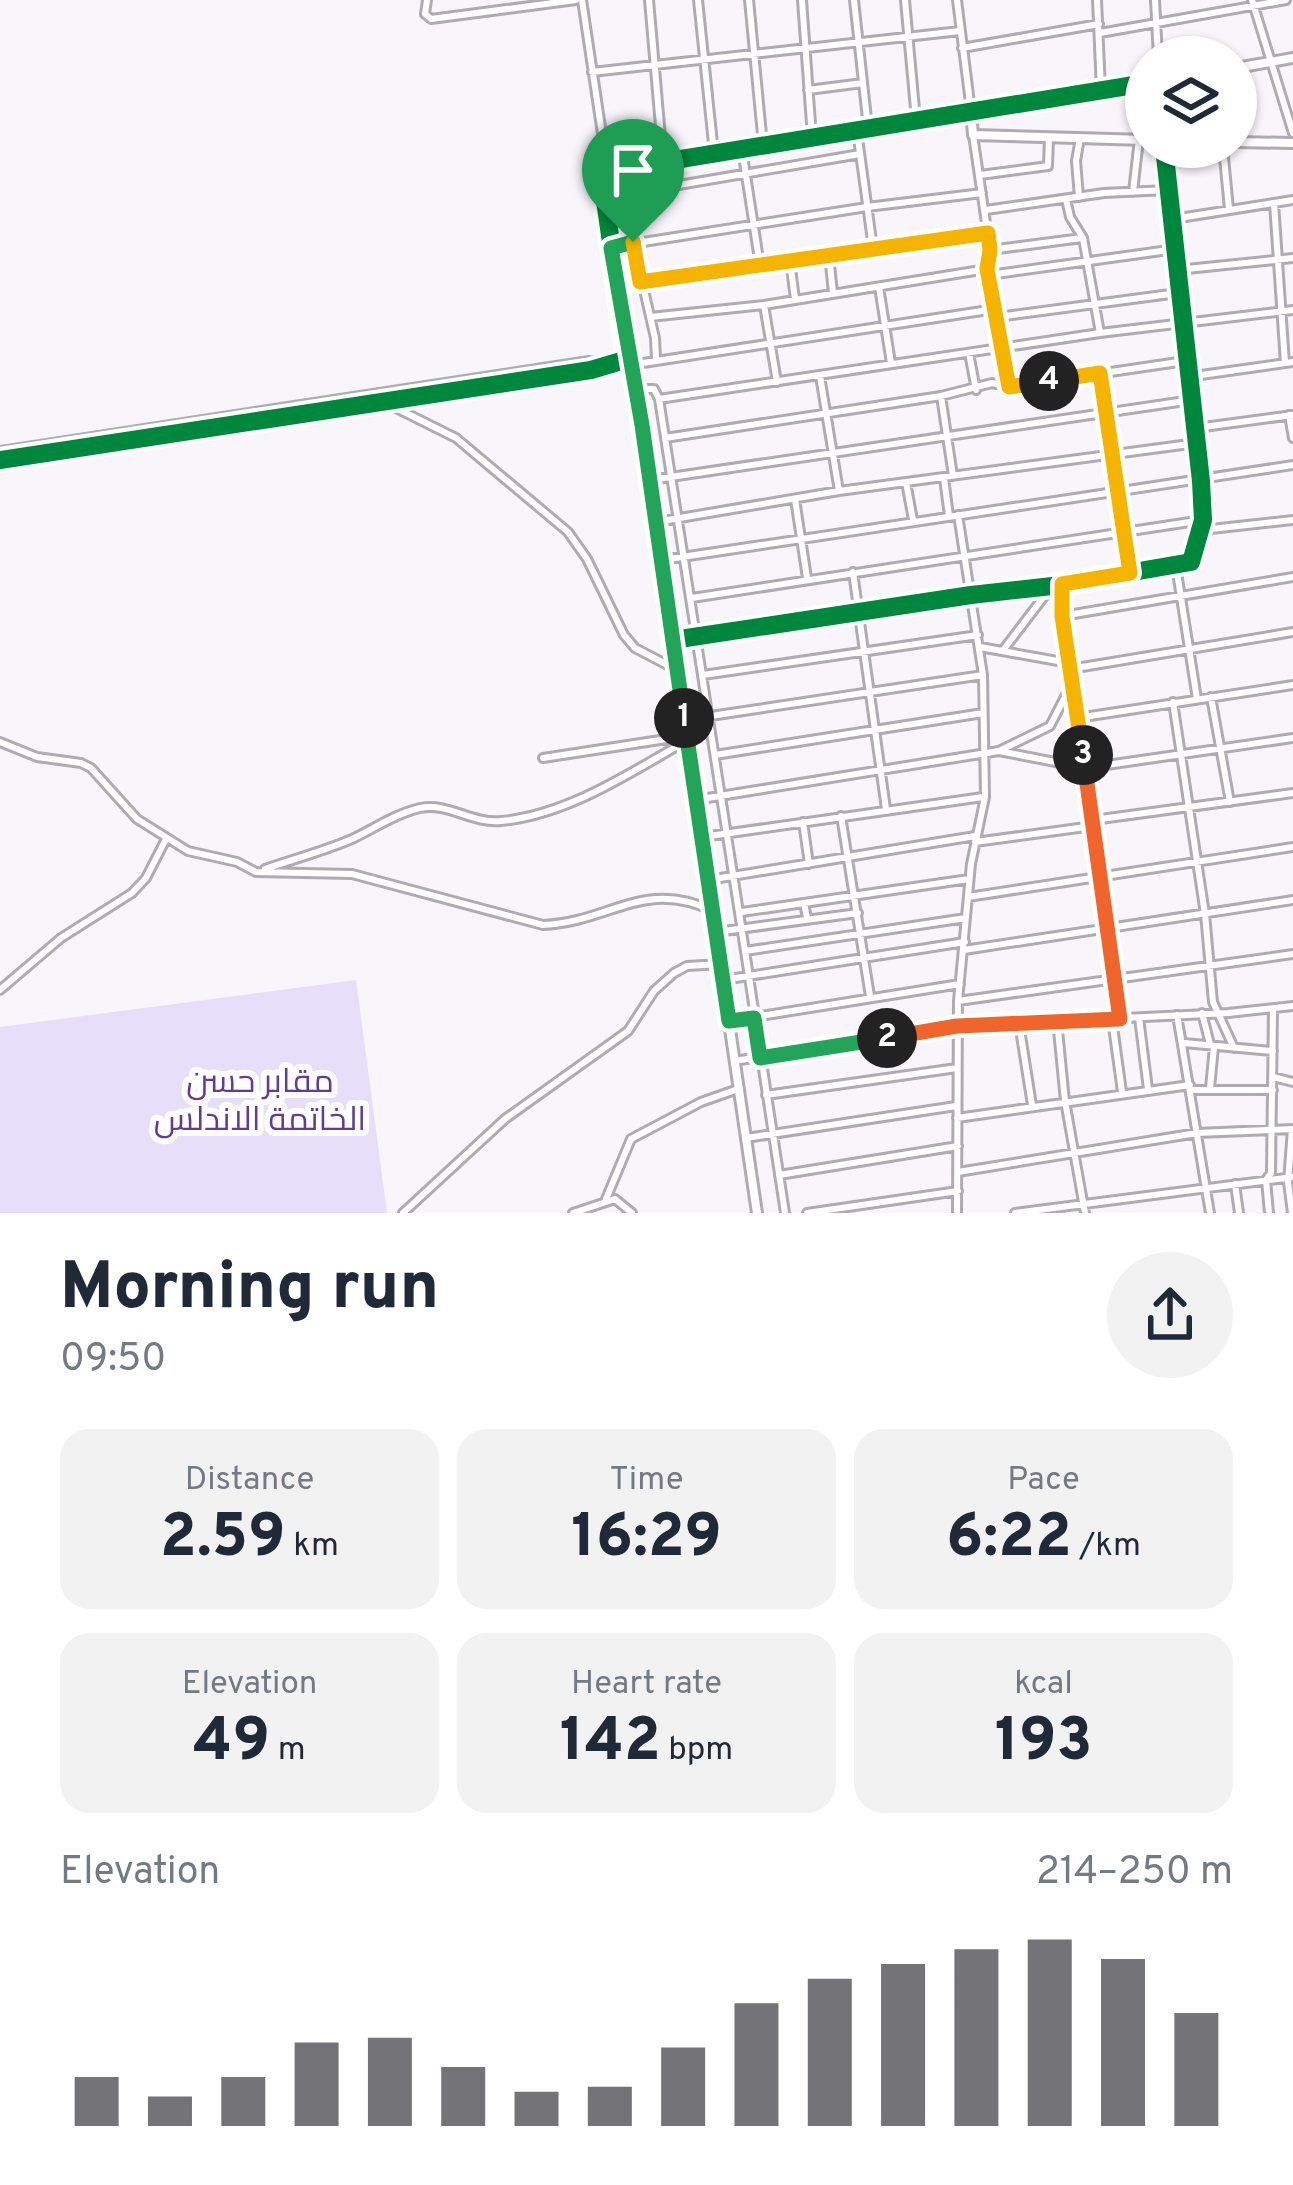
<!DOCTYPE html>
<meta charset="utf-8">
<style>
:root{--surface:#fff;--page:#f2f2f3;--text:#1f2937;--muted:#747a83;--accent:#747377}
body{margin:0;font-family:Overpass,Cairo,sans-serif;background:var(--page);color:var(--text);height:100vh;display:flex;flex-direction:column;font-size:45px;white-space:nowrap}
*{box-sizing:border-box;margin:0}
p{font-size:39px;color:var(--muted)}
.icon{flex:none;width:66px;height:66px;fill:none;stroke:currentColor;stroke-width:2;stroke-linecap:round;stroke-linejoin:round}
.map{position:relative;height:1213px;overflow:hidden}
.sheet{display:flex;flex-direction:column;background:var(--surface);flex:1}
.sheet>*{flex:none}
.tools{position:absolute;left:1125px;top:36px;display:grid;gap:24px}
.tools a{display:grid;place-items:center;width:132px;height:132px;border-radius:50%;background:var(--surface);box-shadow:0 3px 9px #0004;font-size:60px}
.pin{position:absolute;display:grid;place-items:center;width:102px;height:102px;color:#fff;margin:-123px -51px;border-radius:50% 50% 50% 0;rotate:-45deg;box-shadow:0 0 12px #0007}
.pin .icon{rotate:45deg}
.km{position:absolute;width:60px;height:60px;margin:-30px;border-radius:50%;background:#222;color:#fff;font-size:33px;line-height:60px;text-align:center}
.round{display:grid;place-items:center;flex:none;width:126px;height:126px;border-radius:63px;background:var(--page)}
.summary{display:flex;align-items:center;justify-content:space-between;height:204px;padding:0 60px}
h1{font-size:66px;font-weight:800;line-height:90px}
.figures{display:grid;grid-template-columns:repeat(3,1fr);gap:18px;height:204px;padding:12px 60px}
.figures div{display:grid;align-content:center;border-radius:30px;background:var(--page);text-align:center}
.figures b{font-size:60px;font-weight:800}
.figures small{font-size:33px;font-weight:400}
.figures p{font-size:33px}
.chart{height:336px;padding:24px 60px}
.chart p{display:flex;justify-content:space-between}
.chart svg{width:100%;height:216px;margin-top:12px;stroke:var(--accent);stroke-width:6}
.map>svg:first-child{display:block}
.green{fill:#e7def9}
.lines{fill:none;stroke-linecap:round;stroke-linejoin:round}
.minor-casing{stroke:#aeacb1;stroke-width:12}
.tertiary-casing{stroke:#aeacb1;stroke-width:14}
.minor{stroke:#fefefe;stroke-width:6}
.tertiary{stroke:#fefefe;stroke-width:8}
.cycleway-casing{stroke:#fff;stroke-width:26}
.cycleway{stroke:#00873e;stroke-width:18}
.split-1-casing{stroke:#fff;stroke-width:24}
.split-2-casing{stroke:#fff;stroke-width:24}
.split-3-casing{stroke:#fff;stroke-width:24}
.split-4-casing{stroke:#fff;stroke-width:24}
.split-5-casing{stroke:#fff;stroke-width:24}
.split-1{stroke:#22a559;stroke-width:15}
.split-2{stroke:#22a559;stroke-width:15}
.split-3{stroke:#f0652b;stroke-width:15}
.split-4{stroke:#f5b400;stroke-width:15}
.split-5{stroke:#f5b400;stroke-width:15}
.labels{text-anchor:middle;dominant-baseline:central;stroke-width:12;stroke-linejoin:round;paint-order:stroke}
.park-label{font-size:33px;fill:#623b96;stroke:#fff}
</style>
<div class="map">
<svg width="1293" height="1213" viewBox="0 0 1293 1213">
<rect width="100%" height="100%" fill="#f8f6fb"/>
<path class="green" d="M 356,980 L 387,1213 L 0,1213 L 0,1027 Z"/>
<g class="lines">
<g class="minor-casing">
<path id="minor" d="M 427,0 L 425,14 L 431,19 L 576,0
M 582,0 L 608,174
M 649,0 L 663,160
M 698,0 L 714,153
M 749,0 L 763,145
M 802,0 L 812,137
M 854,0 L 868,128
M 905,0 L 916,120
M 957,0 L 971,111
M 1097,0 L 1101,90
M 1155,0 L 1158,57
M 1252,0 L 1293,133
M 1100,33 L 1286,0
M 962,48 L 1099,24
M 592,72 L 960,31
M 808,90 L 863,83
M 857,131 L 873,248
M 973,135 L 990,250 L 987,269 L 1009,385
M 1223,147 L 1229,209
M 742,149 L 760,266
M 980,175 L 1048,166 L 1049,137
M 1133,192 L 1139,139
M 1079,197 L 1076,161 L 1080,138
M 1066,199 L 1070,217 L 1083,238 L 1100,333
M 1274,203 L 1285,363
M 986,210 L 1104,193 L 1167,190
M 1173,219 L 1293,200
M 611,247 L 867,207 L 982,193
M 990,250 L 1082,238
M 829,255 L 833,293
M 790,261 L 795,299
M 1177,270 L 1293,258
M 989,275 L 1176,249
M 617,285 L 988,233
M 879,287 L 891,363
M 764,305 L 777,382
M 650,317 L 764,305 L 987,269
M 997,317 L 1178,293
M 969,353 L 976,390
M 656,360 L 655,338 L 633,242 L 632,193 L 860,154
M 630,365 L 995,309
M 1099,373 L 1120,490
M 820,376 L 839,491
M 1187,377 L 1293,362
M 635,389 L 654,389 L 659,399 L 745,951
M 941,396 L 953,476
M 659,399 L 1100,333 L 1293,310
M 386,403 L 456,438 L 568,532 L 587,559 L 624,635 L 635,648 L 677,670
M 1289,415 L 1293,438
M 1196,428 L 1293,415
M 665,438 L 941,396 L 992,383 L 1009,387 L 1185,361
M 944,478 L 949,516
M 650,480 L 1192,400
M 906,482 L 913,520
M 1115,494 L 1130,573
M 795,499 L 807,578
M 656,522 L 839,491 L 1197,443
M 1202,530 L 1293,520
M 662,560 L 1293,465
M 1176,566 L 1197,699
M 853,572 L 886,809
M 1062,584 L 1062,616 L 1120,1019
M 692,598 L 1203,520
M 1062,616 L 1293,577
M 673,640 L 971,595 L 1052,586 L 1191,562 L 1203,520 L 1201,481 L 1164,147
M 980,647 L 1069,663
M 1004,649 L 1052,586
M 1070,669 L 1293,632
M 703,675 L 978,635
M 1211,697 L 1230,802
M 1173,702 L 1205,914 L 1213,1002 L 1234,1048
M 1077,718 L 1293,685
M 684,720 L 983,675
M 0,742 L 37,757 L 81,763 L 91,768 L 137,819 L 188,851 L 237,862 L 256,872 L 352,874 L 543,925 C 610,922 644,878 713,911
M 999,751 L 1050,726 L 1070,687
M 715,755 L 983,713
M 543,758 L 686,736
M 695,800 L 999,751 L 1086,768 L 1293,738
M 841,816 L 870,996
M 1093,820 L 1293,793
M 803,822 L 809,864
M 702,837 L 983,797
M 975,842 L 1093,826
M 265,869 C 294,859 324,851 352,839 C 375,828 395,814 420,808 C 448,802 472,824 501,821 C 567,815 630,773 686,741
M 708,880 L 975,836
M 968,897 L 1293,847
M 804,903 L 969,879
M 742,912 L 804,903 L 807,918
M 716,932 L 858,913
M 964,950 L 1293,900
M 723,980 L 965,942
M 0,990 L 61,938 L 132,893 L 146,878 L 166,839
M 958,1001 L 1293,954
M 1202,1013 L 1210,1044
M 1177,1015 L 1210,1213
M 1139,1018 L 1148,1089
M 1112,1019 L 1122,1092
M 1057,1020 L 1065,1101 L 1085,1213
M 729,1021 L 960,984
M 1019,1023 L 1032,1105
M 1184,1043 L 1273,1051
M 734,1061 L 957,1026 L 1228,1013 L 1293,1006
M 1273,1077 L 1293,1082
M 1210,1088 L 1214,1047
M 1191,1090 L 1273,1090
M 766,1095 L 957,1068
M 957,1118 L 1190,1085
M 1292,1129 L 1288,1182 L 1292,1213
M 746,1138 L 956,1106
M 958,1172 L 1197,1133 L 1293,1129
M 779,1175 L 958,1146
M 1235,1184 L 1239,1213
M 606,1199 L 631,1139 L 701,1102 L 738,1089
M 403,1213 L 505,1119 L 628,1031 L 654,991 L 674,973 L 687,966 L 721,964
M 573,1213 L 615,1199 L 632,1213
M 785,1213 L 745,951 L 966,918
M 807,1213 L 958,1191
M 957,1213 L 958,1001 L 971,864 L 985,797 L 983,675 L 958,515
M 1015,1213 L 1293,1177
M 1269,1213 L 1266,1180 L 1271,1173 L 1273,1009"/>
</g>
<g class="tertiary-casing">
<path id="tertiary" d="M 1236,68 L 1293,58
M 971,111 L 973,135 L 1146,140
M 1236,142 L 1293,143
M 628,359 L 644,443 L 757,1213
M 0,452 L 589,362 L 600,364
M 0,460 L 591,370 L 628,359 L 605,201 L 608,174 L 614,170 L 1146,83"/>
</g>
<use href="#minor" class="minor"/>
<use href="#tertiary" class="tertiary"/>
<g class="cycleway-casing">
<path id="cycleway" d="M 0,460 L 591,370 L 628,359 L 605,201 L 608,174 L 614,170 L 1146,83
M 673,640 L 971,595 L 1052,586 L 1191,562 L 1203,520 L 1201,481 L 1164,147"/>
</g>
<use href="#cycleway" class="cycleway"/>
</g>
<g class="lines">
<g class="split-1-casing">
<path id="split-1" d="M 633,242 L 611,248 L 642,425 L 684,718"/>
</g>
<g class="split-2-casing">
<path id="split-2" d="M 684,718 L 729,1021 L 754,1018 L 760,1058 L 887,1038"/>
</g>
<g class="split-3-casing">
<path id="split-3" d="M 887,1038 L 957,1026 L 1120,1019 L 1083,755"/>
</g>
<g class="split-4-casing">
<path id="split-4" d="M 1049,381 L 1100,373 L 1130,573 L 1062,584 L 1062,616 L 1083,755"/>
</g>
<g class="split-5-casing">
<path id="split-5" d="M 633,242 L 640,282 L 988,233 L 990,250 L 987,269 L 1009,387 L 1049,381"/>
</g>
<use href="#split-1" class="split-1"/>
<use href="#split-2" class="split-2"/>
<use href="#split-3" class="split-3"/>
<use href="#split-4" class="split-4"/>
<use href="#split-5" class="split-5"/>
</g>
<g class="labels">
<g class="park-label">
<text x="260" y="1084">مقابر حسن<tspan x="260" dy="38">الخاتمة الاندلس</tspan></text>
</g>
</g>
</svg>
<div class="tools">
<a><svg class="icon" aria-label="layers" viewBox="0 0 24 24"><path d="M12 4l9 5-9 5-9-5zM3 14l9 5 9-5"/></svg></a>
</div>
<div class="pin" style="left:633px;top:242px;background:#1e9e55"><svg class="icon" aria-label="arrive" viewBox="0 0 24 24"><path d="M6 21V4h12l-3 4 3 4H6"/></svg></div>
<b class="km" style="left:684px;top:718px">1</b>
<b class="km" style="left:887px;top:1038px">2</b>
<b class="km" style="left:1083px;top:755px">3</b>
<b class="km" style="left:1049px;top:381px">4</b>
</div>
<section class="sheet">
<div class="summary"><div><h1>Morning run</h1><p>09:50</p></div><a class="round"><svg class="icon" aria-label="share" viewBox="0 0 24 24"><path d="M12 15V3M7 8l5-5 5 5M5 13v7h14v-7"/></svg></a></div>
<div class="figures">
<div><p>Distance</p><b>2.59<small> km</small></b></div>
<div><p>Time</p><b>16:29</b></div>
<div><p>Pace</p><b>6:22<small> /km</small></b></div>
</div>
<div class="figures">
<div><p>Elevation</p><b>49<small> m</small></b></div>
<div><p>Heart rate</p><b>142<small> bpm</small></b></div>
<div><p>kcal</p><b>193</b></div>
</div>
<div class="chart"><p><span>Elevation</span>214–250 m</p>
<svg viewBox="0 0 160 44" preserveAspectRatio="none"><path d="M5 44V34M15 44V38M25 44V34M35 44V27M45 44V26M55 44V32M65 44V37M75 44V36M85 44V28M95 44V19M105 44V14M115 44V11M125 44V8M135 44V6M145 44V10M155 44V21"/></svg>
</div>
</section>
